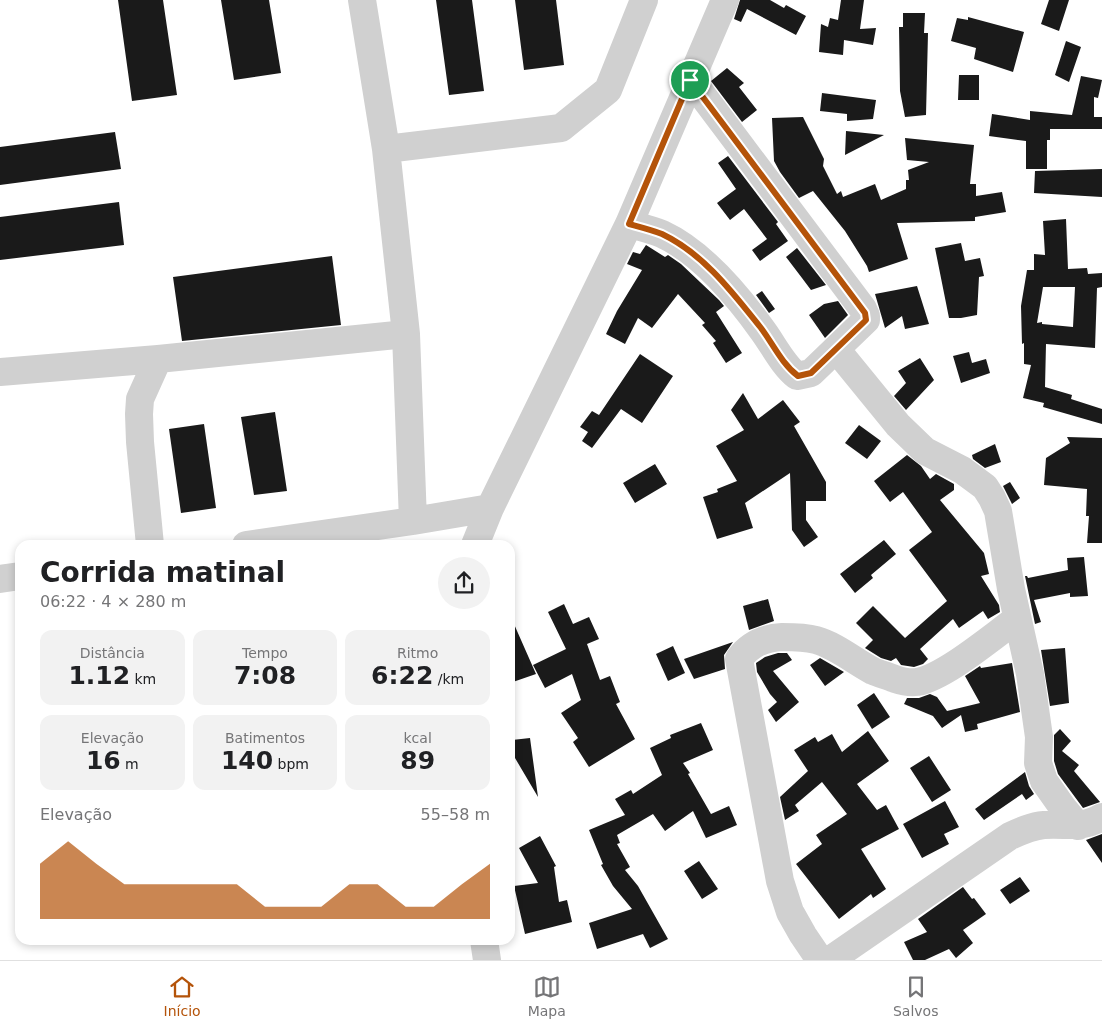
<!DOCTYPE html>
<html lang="pt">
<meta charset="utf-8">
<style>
:root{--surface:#fff;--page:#f2f2f2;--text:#202124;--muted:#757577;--line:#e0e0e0;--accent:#b45309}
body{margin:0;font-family:"DejaVu Sans",sans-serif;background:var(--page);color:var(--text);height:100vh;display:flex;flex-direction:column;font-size:19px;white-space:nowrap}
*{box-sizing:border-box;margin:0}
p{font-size:16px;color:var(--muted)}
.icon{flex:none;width:28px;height:28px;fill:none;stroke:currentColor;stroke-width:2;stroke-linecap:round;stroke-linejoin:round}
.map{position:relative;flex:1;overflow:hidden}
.sheet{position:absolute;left:15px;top:540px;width:500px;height:405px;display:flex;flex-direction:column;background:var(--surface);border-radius:15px;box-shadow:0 2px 8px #0003}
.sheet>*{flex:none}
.pin{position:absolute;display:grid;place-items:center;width:42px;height:42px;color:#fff;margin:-21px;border:2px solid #fff;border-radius:50%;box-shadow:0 1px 5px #0007}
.round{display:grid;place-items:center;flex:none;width:52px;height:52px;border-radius:26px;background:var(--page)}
.overview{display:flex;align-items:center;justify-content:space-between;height:85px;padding:0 25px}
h1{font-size:28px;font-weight:600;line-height:38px}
.metrics{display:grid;grid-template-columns:repeat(3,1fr);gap:8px;height:85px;padding:5px 25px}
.metrics div{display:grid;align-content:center;border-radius:12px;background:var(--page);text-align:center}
.metrics b{font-size:25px;font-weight:600}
.metrics small{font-size:14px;font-weight:400}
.metrics p{font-size:14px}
.chart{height:140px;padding:10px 25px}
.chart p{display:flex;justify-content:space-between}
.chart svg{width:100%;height:90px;margin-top:5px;fill:var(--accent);opacity:.7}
.dock{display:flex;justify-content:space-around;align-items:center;height:70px;border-top:1px solid var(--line);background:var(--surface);font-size:14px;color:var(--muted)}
.dock a{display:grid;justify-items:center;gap:2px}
.dock .on{color:var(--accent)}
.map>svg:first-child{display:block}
.building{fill:#1a1a1a;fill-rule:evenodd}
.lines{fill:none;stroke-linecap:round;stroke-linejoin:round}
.minor{stroke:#d0d0d0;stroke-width:28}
.route-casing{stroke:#fff;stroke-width:10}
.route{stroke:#b45309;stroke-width:6}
</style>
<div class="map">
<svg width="1102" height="960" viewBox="0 0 1102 960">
<rect width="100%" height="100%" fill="#fff"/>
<path class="building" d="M 118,0 L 163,0 L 177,95 L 132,101 Z
M 221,0 L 269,0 L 281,73 L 234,80 Z
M 436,0 L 472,0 L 484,91 L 449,95 Z
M 515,0 L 556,0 L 564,65 L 524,70 Z
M 740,0 L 770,0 L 784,8 L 786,5 L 806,16 L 796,35 L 747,9 L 741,22 L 734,19 Z
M 841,0 L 864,0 L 860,29 L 876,28 L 873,45 L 844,40 L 843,55 L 819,52 L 821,24 L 828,27 L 830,18 L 838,20 Z
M 1049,0 L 1069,0 L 1059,31 L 1041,24 Z
M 903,13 L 925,13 L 924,33 L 928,33 L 926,115 L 905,117 L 900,91 L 899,27 L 903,27 Z
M 968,17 L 1024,32 L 1013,72 L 974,59 L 976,48 L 951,41 L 957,18 L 968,20 Z
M 1066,41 L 1081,47 L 1069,82 L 1055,75 Z
M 727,68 L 744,83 L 739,87 L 757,110 L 742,122 L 711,81 Z
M 959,75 L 979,75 L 979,100 L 958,100 Z
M 1081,76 L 1102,80 L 1098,98 L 1094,97 L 1094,117 L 1102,117 L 1102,129 L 1050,129 L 1050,140 L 1047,140 L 1047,169 L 1026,169 L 1026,141 L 989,136 L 992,114 L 1030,120 L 1030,111 L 1072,115 Z
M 822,93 L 876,100 L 873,119 L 847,121 L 847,114 L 820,111 Z
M 803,117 L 824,159 L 823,166 L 837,194 L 841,191 L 843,197 L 875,184 L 881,200 L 906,189 L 906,180 L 909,180 L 908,170 L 929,162 L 907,160 L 905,138 L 974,145 L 970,184 L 976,184 L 976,196 L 1002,192 L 1006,212 L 975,217 L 975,221 L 897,223 L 908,259 L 869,272 L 867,266 L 845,231 L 813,191 L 799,198 L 780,172 L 774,161 L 772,118 Z
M 846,131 L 884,135 L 845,155 Z
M 115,132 L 121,169 L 0,185 L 0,147 Z
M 728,156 L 778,222 L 776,224 L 788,241 L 760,261 L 752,250 L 767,239 L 744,209 L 730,220 L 717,203 L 736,189 L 718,163 Z
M 1102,169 L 1102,197 L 1034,193 L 1035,171 Z
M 119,202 L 124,245 L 0,260 L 0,217 Z
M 1066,219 L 1068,269 L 1087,268 L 1088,274 L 1102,273 L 1102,287 L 1097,288 L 1095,348 L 1046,344 L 1045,387 L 1072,395 L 1071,399 L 1102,409 L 1102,424 L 1043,407 L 1044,403 L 1023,398 L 1031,365 L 1024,364 L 1024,343 L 1022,344 L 1021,306 L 1027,270 L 1034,270 L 1034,254 L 1045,255 L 1043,221 ZM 1043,287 L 1075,287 L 1073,327 L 1042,324 L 1042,322 L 1037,323 Z
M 961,243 L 965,261 L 980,258 L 984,276 L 979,277 L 977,315 L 961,318 L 949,318 L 935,248 Z
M 646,245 L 665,257 L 668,255 L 681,264 L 719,300 L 724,306 L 716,312 L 742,353 L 726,363 L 713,343 L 716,341 L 702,325 L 705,323 L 678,294 L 652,328 L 638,318 L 625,344 L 606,334 L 617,311 L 642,270 L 627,264 L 633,252 L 640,254 Z
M 797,248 L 826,285 L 811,290 L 802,278 L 786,257 Z
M 332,256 L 341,325 L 182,341 L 173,277 Z
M 917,286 L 929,324 L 905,329 L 902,316 L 885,328 L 875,294 Z
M 762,291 L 775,309 L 769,313 L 756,295 Z
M 838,301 L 848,315 L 825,338 L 809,315 L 824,304 Z
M 969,352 L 972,363 L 986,359 L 990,373 L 961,383 L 953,356 Z
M 640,354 L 673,376 L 642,423 L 621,409 L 592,448 L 582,441 L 588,432 L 580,427 L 592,411 L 599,415 Z
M 920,358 L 934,380 L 906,410 L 894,396 L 906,383 L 898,371 Z
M 743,393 L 758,419 L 783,400 L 800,422 L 794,426 L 826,482 L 826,501 L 806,501 L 806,520 L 818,537 L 804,547 L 792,530 L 790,473 L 745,503 L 753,528 L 717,539 L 703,497 L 718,492 L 717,489 L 737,481 L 716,446 L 744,430 L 731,410 Z
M 275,412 L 287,491 L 254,495 L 241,417 Z
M 204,424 L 216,508 L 181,513 L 169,429 Z
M 859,425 L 881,441 L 867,459 L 845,443 Z
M 1067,437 L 1102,438 L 1102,543 L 1087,543 L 1089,516 L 1086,516 L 1087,489 L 1044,485 L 1046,458 L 1070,443 Z
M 995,444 L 1001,462 L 985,468 L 973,459 L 972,455 Z
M 907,455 L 921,466 L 930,479 L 936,474 L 954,484 L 954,490 L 940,500 L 984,553 L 989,574 L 981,576 L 999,605 L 1000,612 L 988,619 L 983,611 L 959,628 L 953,619 L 920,649 L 928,659 L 923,664 L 914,667 L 901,665 L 896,658 L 891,661 L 881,658 L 865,648 L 873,640 L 856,623 L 873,606 L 905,638 L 947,601 L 909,550 L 932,532 L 903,492 L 890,502 L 874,481 Z
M 655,464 L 667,484 L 635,503 L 623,483 Z
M 1010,482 L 1020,498 L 1012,504 L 1003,486 Z
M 884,540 L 896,554 L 871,575 L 873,578 L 855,593 L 840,574 Z
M 1084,557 L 1088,596 L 1070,597 L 1070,593 L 1034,600 L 1041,622 L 1035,624 L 1025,576 L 1027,576 L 1028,578 L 1068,570 L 1067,558 Z
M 768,599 L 774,621 L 749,630 L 743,606 Z
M 564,604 L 573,624 L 589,617 L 599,639 L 587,644 L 600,680 L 610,676 L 620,702 L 616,704 L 635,739 L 589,767 L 573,742 L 578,738 L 561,713 L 581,700 L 572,674 L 545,688 L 533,665 L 566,649 L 548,612 Z
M 510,615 L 536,674 L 510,683 Z
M 733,642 L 724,655 L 725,669 L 694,679 L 684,659 Z
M 673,646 L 685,673 L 668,681 L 656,654 Z
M 1065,648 L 1069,703 L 1050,706 L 1041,650 Z
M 778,653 L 787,653 L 792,660 L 773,671 L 799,702 L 776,722 L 768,710 L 777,702 L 770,694 L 757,672 L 756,663 L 765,657 Z
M 820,658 L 844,672 L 825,686 L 810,665 Z
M 1012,663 L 1020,712 L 977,724 L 978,729 L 965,732 L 961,715 L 942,728 L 933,716 L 904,704 L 907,698 L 919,698 L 930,694 L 937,697 L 947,711 L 980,703 L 965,676 L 980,666 L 981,668 Z
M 874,693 L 890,717 L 872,729 L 857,705 Z
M 701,723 L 713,750 L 683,763 L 690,773 L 688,774 L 711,814 L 729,806 L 737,825 L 706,838 L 693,811 L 665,831 L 653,814 L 617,835 L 620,843 L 617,844 L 630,867 L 625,870 L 638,886 L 668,939 L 650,948 L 643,934 L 597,949 L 589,923 L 632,909 L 613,886 L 601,865 L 603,864 L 589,830 L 625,815 L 615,799 L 631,790 L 633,794 L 662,775 L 650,748 L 671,738 L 670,735 Z
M 1060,729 L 1071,741 L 1062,751 L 1079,765 L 1074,771 L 1100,802 L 1083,808 L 1058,774 L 1054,761 L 1054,735 Z
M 868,731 L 889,761 L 857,784 L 877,810 L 886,805 L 899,829 L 861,849 L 886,889 L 873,898 L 871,894 L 839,919 L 796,864 L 822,844 L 816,835 L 847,814 L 822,782 L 795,805 L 799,811 L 785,820 L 780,797 L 808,771 L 794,750 L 815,737 L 818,742 L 832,734 L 842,752 Z
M 530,738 L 538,797 L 515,758 L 512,740 Z
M 929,756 L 951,790 L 932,802 L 910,768 Z
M 1025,772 L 1029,786 L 1034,794 L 1026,800 L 1022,794 L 984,820 L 975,809 Z
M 945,801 L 959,827 L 944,834 L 949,844 L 922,858 L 903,824 Z
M 1102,834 L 1102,863 L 1086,840 Z
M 540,836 L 556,866 L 554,867 L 559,902 L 567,900 L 572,922 L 525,934 L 514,886 L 538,883 L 519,848 Z
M 699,861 L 718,889 L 702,899 L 684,871 Z
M 1020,877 L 1030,891 L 1010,904 L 1000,890 Z
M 963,887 L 972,899 L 974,898 L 986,914 L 963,930 L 973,943 L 956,958 L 949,949 L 925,960 L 913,960 L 904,942 L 927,932 L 918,919 Z"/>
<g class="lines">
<path class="minor" d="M 362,0 L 386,149 L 406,334 L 413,521
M 386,149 L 561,128 L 608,90 L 644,0
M 629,224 C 640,227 652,230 662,234 C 701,252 738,296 763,331 C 774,346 783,365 797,376 L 811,373 L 866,320 L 866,316 L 863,309 L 691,80
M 836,349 L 898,425 L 925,451 L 962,470 L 985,487 L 992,498 L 998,511 L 1011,589 L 1030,674 L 1039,737 L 1038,763 L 1044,781 L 1063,808 L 1078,826
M 0,372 L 158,359 L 406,334
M 150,545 L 140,442 L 139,414 L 140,399 L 158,359
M 246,545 L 413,521 L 490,508
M 475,545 L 490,508 L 629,224 L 725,0
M 0,579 L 20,576
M 484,940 L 487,960
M 820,960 L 803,935 L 790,912 L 780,881 L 739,659 C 750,644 764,638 782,637 C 793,637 805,637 816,640 C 837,646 854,661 873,671 C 880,674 888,676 895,679 C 901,681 910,683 917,682 C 945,677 993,636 1017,619
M 830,960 L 1010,836 C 1021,831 1032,826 1044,825 C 1068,823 1079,830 1102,817"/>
</g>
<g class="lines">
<g class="route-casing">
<path id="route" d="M 690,80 L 865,313 L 866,320 L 864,322 L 811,373 L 798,376 C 782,364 773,344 761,328 C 733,293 704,254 662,234 C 652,230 640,227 629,224 Z"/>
</g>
<use href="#route" class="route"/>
</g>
</svg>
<div class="pin" style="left:690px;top:80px;background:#1e9e55"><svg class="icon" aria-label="arrive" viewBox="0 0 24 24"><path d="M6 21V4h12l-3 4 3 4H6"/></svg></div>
<section class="sheet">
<div class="overview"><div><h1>Corrida matinal</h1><p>06:22 · 4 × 280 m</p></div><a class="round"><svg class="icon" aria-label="share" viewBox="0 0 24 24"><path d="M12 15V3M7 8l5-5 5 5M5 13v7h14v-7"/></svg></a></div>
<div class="metrics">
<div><p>Distância</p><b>1.12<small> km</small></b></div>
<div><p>Tempo</p><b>7:08</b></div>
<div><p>Ritmo</p><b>6:22<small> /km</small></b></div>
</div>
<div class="metrics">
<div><p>Elevação</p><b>16<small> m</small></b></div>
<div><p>Batimentos</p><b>140<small> bpm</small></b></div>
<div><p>kcal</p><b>89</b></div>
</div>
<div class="chart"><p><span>Elevação</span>55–58 m</p>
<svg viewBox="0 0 160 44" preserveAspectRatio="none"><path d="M0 44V17L10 6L20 17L30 27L40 27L50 27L60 27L70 27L80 38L90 38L100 38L110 27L120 27L130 38L140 38L150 27L160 17V44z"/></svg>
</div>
</section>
</div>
<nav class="dock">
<a class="on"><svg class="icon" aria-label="home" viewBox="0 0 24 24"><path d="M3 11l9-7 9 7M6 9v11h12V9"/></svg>Início</a>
<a><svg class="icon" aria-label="map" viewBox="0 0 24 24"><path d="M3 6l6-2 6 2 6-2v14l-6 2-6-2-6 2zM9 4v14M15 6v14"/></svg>Mapa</a>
<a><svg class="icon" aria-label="saved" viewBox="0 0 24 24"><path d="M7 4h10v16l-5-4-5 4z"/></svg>Salvos</a>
</nav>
